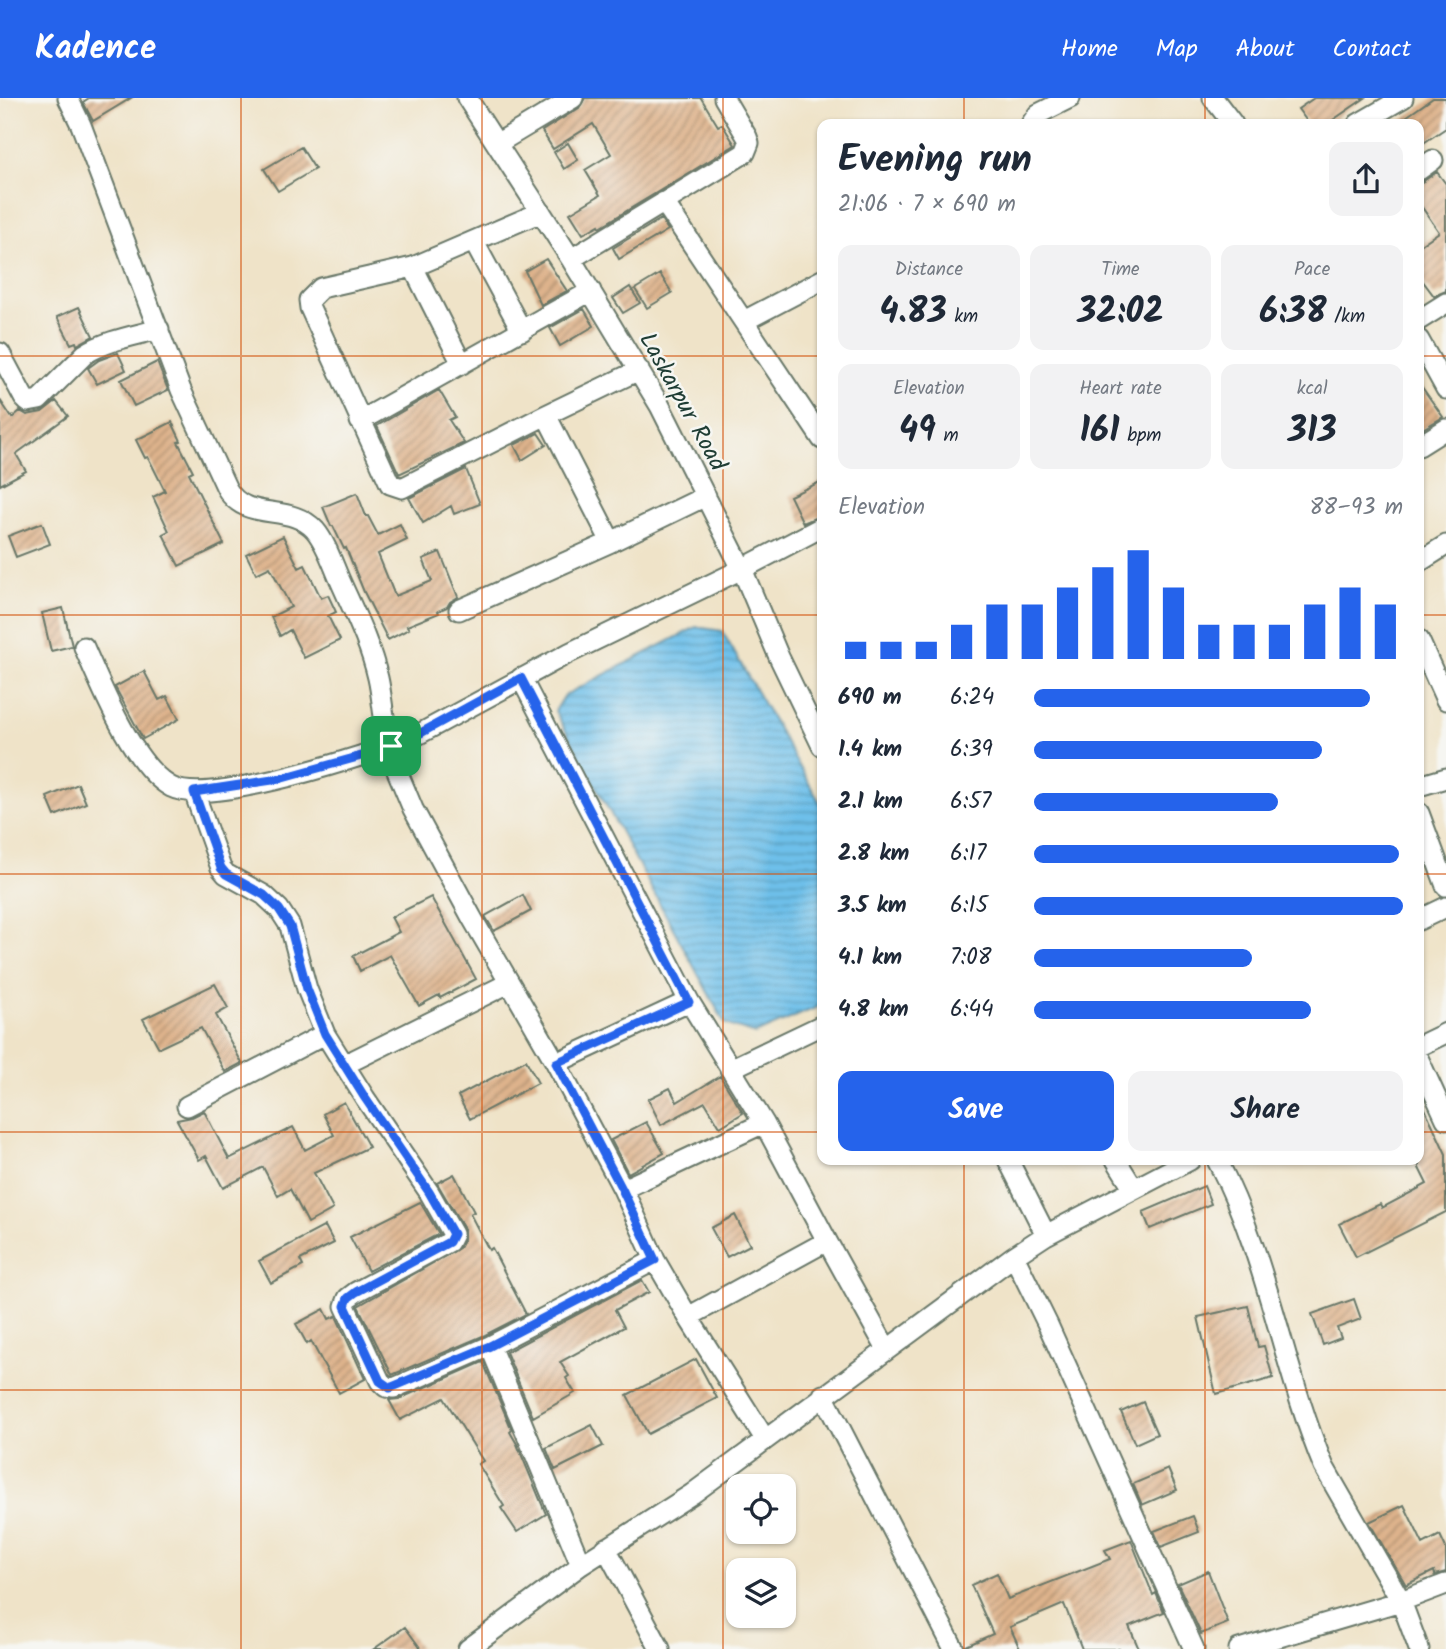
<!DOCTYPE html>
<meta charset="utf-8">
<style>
:root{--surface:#fff;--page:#f2f2f3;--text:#1f2937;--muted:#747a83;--accent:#2563eb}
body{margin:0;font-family:Kalam,sans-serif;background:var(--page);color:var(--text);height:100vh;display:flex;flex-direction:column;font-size:26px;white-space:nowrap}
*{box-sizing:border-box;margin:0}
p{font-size:23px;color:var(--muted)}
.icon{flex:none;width:38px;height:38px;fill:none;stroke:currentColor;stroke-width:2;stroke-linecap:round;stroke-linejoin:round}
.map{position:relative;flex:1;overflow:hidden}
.side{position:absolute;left:817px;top:21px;width:607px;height:1046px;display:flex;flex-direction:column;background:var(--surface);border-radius:14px;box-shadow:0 2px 5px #0004}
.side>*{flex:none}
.fabs{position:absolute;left:726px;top:1376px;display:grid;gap:14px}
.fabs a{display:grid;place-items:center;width:70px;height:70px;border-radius:14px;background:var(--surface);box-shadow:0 2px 5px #0004;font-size:35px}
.pin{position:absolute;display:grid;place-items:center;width:60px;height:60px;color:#fff;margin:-30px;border-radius:14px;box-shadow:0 4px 10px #0006}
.round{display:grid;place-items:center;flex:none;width:74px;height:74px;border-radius:14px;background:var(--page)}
.headline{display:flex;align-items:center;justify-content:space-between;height:119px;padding:0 21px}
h1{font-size:38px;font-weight:700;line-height:52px}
.figures{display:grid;grid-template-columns:repeat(3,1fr);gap:10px;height:119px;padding:7px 21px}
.figures div{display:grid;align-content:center;border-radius:14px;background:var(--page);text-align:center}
.figures b{font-size:35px;font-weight:700}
.figures small{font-size:19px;font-weight:400}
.figures p{font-size:19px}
.chart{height:196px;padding:14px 21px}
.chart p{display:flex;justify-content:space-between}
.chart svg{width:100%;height:126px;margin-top:7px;stroke:var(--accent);stroke-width:6}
.primary-button{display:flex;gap:14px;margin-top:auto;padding:14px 21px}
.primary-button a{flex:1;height:80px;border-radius:14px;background:var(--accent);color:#fff;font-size:28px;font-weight:700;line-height:80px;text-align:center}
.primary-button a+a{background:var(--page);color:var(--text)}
ul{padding:0 21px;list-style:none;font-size:23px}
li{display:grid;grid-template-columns:112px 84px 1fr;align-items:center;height:52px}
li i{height:18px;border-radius:9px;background:var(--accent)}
header{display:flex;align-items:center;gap:42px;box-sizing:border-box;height:98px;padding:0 35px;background:var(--accent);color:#fff}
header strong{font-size:33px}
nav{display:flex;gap:38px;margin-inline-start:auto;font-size:24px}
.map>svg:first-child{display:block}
.water{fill:url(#water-rules);stroke:#467e8f;stroke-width:2}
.building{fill:url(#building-hatch)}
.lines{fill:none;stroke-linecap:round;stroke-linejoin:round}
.street-casing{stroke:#687768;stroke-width:23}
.street{stroke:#fff;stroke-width:19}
.route-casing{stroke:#fff;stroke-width:14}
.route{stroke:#2563eb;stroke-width:9}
.grid{fill:none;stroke:#d45610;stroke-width:2;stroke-opacity:0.55}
.labels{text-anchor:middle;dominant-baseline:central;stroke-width:5;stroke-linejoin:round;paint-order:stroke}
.street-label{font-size:24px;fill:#1f3d34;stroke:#f6f6f2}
</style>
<header>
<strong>Kadence</strong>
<nav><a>Home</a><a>Map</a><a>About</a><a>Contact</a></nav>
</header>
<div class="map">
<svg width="1446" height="1551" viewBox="0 0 1446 1551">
<defs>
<pattern id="water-rules" width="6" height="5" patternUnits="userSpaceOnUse" patternTransform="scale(1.75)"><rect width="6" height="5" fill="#6ec0ea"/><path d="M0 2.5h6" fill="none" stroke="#5a9dbe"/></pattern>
<pattern id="building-hatch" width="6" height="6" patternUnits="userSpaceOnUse" patternTransform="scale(1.75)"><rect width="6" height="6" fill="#deb38c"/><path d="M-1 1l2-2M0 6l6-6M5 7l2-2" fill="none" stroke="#b39373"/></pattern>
</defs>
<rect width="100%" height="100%" fill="#f6f6f2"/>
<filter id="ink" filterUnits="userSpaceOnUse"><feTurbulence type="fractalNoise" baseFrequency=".0143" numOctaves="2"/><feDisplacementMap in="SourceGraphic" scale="14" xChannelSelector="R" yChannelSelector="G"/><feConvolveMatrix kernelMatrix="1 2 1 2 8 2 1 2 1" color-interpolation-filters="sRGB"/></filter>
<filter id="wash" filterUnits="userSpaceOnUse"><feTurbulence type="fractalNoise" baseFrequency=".00686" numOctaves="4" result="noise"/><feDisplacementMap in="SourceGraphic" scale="28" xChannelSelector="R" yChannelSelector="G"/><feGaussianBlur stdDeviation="1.57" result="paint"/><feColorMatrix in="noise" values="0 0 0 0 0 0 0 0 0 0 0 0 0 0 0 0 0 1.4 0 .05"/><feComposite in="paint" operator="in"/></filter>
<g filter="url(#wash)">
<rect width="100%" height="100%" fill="#efe3c8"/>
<path class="water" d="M 696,529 L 722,533 L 822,708 L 822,907 L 755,936 L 725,926 L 555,613 L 565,597 Z"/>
<g id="blocks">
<path class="building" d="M 89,0 L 131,0 L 93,23 L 83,4 Z
M 585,0 L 701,0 L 718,28 L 722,26 L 735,47 L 600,129 L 599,127 L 583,136 L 570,115 L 600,97 L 585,72 L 611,56 L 593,26 L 553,51 L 542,33 L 579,10 Z
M 1314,0 L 1365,0 L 1327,26 L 1309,26 L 1298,11 Z
M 1433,0 L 1446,0 L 1446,30 L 1419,48 L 1419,26 L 1396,26 Z
M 568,45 L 578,62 L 564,71 L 554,54 Z
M 301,49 L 315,71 L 278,93 L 264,71 Z
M 1437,74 L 1446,86 L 1446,193 L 1434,198 L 1419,178 L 1419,148 L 1439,134 L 1419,105 L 1419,86 Z
M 661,121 L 668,132 L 619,161 L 613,150 Z
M 546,161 L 567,193 L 541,207 L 525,173 Z
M 660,176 L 672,195 L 647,210 L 635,191 Z
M 630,189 L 640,205 L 623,215 L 613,200 Z
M 79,209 L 93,238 L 77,247 L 76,244 L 71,246 L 57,219 Z
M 584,211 L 594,228 L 560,248 L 550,230 Z
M 118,255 L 126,272 L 97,286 L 88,270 L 99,262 Z
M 157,264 L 168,292 L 134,308 L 121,282 Z
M 1419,285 L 1443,319 L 1419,333 Z
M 439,292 L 455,319 L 449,322 L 464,345 L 399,376 L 377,328 Z
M 0,302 L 12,320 L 20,313 L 27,317 L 42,314 L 56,303 L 68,318 L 16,356 L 26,373 L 0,387 Z
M 172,324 L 181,343 L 178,344 L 193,373 L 189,375 L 224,446 L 179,468 L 163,436 L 169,433 L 153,399 L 165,393 L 148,359 L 145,360 L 136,342 Z
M 538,335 L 546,347 L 522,362 L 514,347 Z
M 466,371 L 480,406 L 454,416 L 451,408 L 423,425 L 409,400 Z
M 822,383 L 822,417 L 803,425 L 790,398 Z
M 357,395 L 366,418 L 368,418 L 378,437 L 400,426 L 407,442 L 378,456 L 395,498 L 432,483 L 423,461 L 440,454 L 458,499 L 450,504 L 447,509 L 438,513 L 439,515 L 407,528 L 409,531 L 388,542 L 364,494 L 346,450 L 344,451 L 333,428 L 331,428 L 323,409 Z
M 42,425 L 50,446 L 16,459 L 8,438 Z
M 283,438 L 299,470 L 305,467 L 321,500 L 328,497 L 336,514 L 328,518 L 340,542 L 304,560 L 290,532 L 280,538 L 271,519 L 291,509 L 270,469 L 256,476 L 246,456 Z
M 63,510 L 72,548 L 51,553 L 42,515 Z
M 144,573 L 159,602 L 167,598 L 179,621 L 143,641 L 115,589 Z
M 78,686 L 86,705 L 55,718 L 47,699 Z
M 523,797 L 531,813 L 494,833 L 485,818 Z
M 431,799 L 476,881 L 440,900 L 439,897 L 419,908 L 390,857 L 360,873 L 353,858 L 399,834 L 391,819 Z
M 215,886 L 228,910 L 216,917 L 242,965 L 225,974 L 201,930 L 159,950 L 143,921 Z
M 526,962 L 538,985 L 470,1021 L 458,998 Z
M 720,978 L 743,1015 L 720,1029 L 705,1004 L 661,1027 L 648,1001 L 670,990 L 677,1004 Z
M 1419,998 L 1446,1056 L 1446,1114 L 1356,1159 L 1339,1126 L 1380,1106 L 1382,1110 L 1427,1086 L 1419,1070 Z
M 344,1004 L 369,1049 L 314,1075 L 333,1111 L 308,1125 L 290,1091 L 278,1098 L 263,1069 L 223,1090 L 206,1058 L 199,1062 L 177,1022 L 192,1019 L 204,1013 L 229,1061 L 293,1029 L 305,1052 L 334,1037 L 323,1016 Z
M 646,1024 L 664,1055 L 628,1075 L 611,1042 Z
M 454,1076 L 474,1114 L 470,1116 L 489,1152 L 492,1150 L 526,1216 L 485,1237 L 392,1277 L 358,1208 L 459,1150 L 464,1141 L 464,1131 L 437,1085 Z
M 1204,1088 L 1211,1106 L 1150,1131 L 1143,1114 Z
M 420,1104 L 439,1136 L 368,1173 L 350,1139 Z
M 735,1117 L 750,1147 L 727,1159 L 711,1130 Z
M 325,1128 L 334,1145 L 300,1162 L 303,1168 L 271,1185 L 259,1163 Z
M 642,1182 L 649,1194 L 615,1212 L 624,1229 L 560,1264 L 569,1278 L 566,1280 L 575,1295 L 533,1319 L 506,1254 Z
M 1354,1201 L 1361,1221 L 1337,1230 L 1341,1240 L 1323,1247 L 1312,1216 Z
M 1248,1208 L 1258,1249 L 1264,1248 L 1273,1280 L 1216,1296 L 1198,1219 Z
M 324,1211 L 329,1221 L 336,1218 L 365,1281 L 339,1295 L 311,1243 L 307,1246 L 296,1226 Z
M 696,1261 L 717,1300 L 648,1336 L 627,1297 Z
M 483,1264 L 512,1332 L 510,1334 L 517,1346 L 546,1416 L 517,1434 L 501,1410 L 504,1408 L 478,1366 L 483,1363 L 444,1300 L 400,1322 L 389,1302 L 399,1301 Z
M 1143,1304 L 1157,1336 L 1135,1346 L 1121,1314 Z
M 592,1327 L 603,1348 L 555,1372 L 546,1350 Z
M 1168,1371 L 1177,1392 L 1142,1407 L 1133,1386 Z
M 1404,1407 L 1423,1446 L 1440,1437 L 1446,1450 L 1446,1474 L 1435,1477 L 1434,1473 L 1406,1487 L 1369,1424 Z
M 1193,1418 L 1199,1434 L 1161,1449 L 1154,1433 Z
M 1131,1442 L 1153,1497 L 1156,1495 L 1164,1514 L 1129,1528 L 1139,1551 L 1082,1551 L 1064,1506 L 1010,1529 L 1020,1551 L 966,1551 L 966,1548 L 993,1536 L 971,1487 L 997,1475 L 1008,1501 L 1110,1461 L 1105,1452 Z
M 1208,1473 L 1228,1525 L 1201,1536 L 1178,1486 Z
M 405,1529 L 421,1551 L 374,1551 Z"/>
</g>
</g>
<g filter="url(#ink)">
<use href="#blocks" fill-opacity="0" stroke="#687768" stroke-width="2"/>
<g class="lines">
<g class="street-casing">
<path id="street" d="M 68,0 L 81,27 L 181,292 L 227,391 C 246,425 290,404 315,432 C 326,445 332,464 339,480 C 353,512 370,545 378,580 C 383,602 383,627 391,648 L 397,648 L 569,555 L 742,471 L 822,429
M 467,0 L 571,161 L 660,308 L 742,471 L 779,559 L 822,648
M 1213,0 L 1233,26
M 1031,26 L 1038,16 L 1070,0
M 1358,26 L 1403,0
M 498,45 L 573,0
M 1419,72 L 1433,62
M 664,104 L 822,341
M 474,144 L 522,233
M 571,161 L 745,55 L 749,45 L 747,39 L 724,0
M 413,169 L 462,266
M 1419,222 L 1446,205
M 744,223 L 822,182
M 1419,242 L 1446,291
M 0,255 L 24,300 L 28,304 L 39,302 L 85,256 C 107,242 134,238 159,231
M 546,317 L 639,272
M 360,323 L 591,193
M 1419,348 L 1446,331
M 611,444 L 706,398
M 1419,464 L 1446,447
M 459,512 L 611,444 L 546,317 L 402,390 L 390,386 L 310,210 L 309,202 L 321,190 L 413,169 L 541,114
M 1419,542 L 1446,602
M 84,549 C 101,588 133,668 171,689 C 208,708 349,662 391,648
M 521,580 L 689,903
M 387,649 L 413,711 L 472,820 L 556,965 L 623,1091 L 655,1162 L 688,1219 L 765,1341
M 1419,688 L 1446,680
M 194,694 L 221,770 L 226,776 L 264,797 L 279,811 L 290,828 L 307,891 L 325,936 L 365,1000 L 429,1094 L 453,1136 L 449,1144 L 356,1194 L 348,1200 L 345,1208 L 380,1283 L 386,1289 L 394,1290 L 490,1248
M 1419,715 L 1446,788
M 1419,822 L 1446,809
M 1419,948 L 1446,935
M 1419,962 L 1446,1021
M 556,965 L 689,903 L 764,1025 L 827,1143 L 688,1219
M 344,967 L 509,885
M 730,971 L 822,927
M 187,1008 L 325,936
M 1008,1062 L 1046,1137
M 1116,1062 L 1134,1091
M 1217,1062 C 1268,1159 1282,1269 1324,1369 L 1401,1503 L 1419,1551
M 623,1091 L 764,1025
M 827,1143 L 886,1250
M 1014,1158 L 1048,1227 L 1194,1551
M 823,1297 L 954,1551
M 606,1450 L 660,1551
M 581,1467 L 490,1248 L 655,1162
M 468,1551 L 581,1467 L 692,1396 L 1014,1158 L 1046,1137 L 1190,1062
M 1239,1551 L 1401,1503 L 1446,1486"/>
</g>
<use href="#street" class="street"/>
</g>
</g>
<g class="lines" filter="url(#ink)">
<g class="route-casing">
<path id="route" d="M 521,580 L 689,904 L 556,965 L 622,1091 L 655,1162 L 490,1248 L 390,1290 L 380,1283 L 345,1208 L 348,1200 L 356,1194 L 449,1144 L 453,1136 L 429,1094 L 365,1000 L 325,936 L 307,891 L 290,828 L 279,811 L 264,797 L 226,776 L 221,770 L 194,694 L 279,681 L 397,648 Z"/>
</g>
<use href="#route" class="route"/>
</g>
<path class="grid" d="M 241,0 L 241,1551M 482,0 L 482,1551M 723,0 L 723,1551M 964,0 L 964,26M 1205,0 L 1205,26M 0,258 L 822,258M 1419,258 L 1446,258M 0,517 L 822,517M 1419,517 L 1446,517M 0,776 L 822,776M 1419,776 L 1446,776M 0,1034 L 822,1034M 1419,1034 L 1446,1034M 964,1062 L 964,1551M 1205,1062 L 1205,1551M 0,1292 L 1446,1292"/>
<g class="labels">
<g class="street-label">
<text transform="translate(682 304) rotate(61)">Laskarpur Road</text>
</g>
</g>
</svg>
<div class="fabs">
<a><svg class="icon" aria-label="locate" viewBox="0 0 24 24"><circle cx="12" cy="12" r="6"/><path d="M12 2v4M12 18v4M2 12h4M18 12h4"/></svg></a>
<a><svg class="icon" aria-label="layers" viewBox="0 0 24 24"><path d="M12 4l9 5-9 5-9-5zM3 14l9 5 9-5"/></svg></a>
</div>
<div class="pin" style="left:391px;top:648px;background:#1e9e55"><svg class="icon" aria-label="arrive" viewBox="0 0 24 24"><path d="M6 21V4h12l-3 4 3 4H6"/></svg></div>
<section class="side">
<div class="headline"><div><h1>Evening run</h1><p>21:06 · 7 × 690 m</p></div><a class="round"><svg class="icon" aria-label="share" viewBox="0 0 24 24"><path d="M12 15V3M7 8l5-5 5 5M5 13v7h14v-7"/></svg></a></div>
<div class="figures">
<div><p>Distance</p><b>4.83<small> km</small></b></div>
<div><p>Time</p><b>32:02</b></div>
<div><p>Pace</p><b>6:38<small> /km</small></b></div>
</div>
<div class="figures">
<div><p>Elevation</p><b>49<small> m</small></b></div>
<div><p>Heart rate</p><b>161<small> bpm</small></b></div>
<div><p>kcal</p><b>313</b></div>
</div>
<div class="chart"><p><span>Elevation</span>88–93 m</p>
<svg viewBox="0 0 160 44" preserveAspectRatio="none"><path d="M5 44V38M15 44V38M25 44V38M35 44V32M45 44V25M55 44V25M65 44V19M75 44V12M85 44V6M95 44V19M105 44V32M115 44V32M125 44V32M135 44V25M145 44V19M155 44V25"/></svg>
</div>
<ul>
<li><b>690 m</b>6:24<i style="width:91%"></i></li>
<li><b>1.4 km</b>6:39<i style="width:78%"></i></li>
<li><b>2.1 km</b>6:57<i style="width:66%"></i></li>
<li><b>2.8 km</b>6:17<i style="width:99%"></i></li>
<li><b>3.5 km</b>6:15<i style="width:100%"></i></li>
<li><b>4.1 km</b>7:08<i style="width:59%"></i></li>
<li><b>4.8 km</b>6:44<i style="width:75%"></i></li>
</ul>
<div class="primary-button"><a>Save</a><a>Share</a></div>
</section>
</div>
